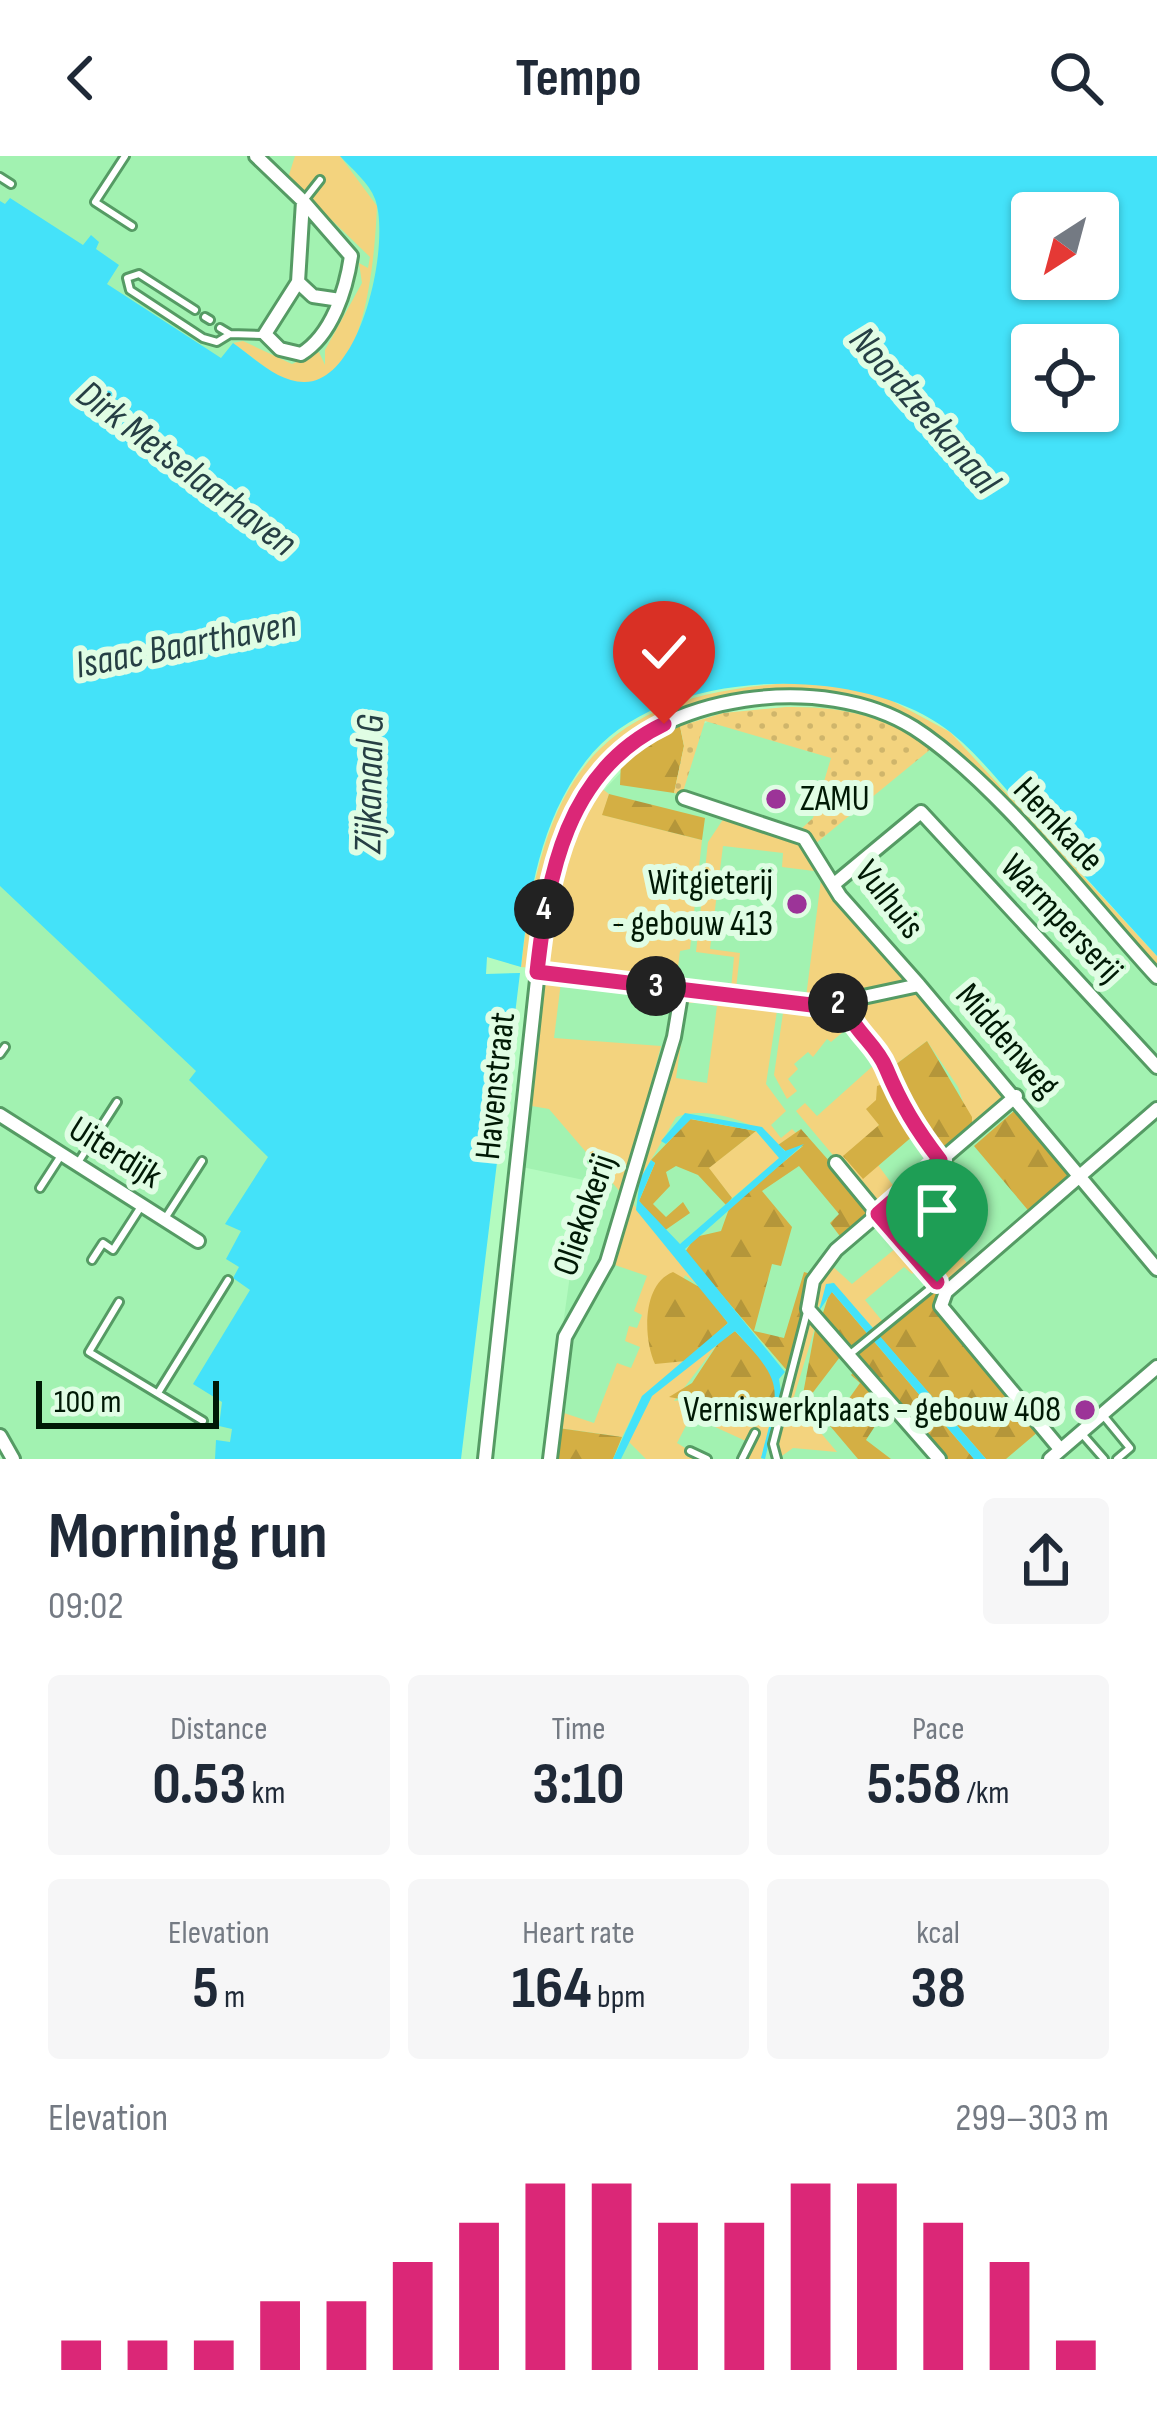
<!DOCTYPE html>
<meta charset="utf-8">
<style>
:root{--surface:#fff;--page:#f6f6f7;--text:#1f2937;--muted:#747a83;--accent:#db2777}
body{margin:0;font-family:"Sofia Sans Condensed",sans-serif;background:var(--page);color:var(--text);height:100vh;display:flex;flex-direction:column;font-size:45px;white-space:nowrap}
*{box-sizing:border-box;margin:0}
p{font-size:39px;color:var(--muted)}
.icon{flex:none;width:66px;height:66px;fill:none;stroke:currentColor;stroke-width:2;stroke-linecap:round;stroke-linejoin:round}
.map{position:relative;height:1303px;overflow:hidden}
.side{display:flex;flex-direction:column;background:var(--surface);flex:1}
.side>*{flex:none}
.needle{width:78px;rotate:216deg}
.fabs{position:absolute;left:1011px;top:36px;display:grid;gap:24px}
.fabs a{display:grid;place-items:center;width:108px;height:108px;border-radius:12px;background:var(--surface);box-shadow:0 3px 9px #0004;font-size:60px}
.scale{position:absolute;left:36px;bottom:30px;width:183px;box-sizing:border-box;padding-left:12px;border:6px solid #001905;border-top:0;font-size:33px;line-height:42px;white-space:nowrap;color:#001905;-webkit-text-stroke:9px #e0fde4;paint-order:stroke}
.pin{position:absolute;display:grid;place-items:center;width:102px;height:102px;color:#fff;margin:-123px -51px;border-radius:50% 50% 50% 0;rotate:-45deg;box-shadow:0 0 12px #0007}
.pin .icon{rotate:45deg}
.km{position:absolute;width:60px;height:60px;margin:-30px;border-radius:50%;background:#222;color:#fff;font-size:33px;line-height:60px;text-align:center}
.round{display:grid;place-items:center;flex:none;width:126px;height:126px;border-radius:12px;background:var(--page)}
.headline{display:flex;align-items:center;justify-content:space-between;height:204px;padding:0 48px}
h1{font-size:66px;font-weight:700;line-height:90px}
.figures{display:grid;grid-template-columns:repeat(3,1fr);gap:18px;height:204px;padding:12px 48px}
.figures div{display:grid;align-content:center;border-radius:12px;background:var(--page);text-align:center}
.figures b{font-size:60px;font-weight:700}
.figures small{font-size:33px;font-weight:400}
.figures p{font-size:33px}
.chart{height:336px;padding:24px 48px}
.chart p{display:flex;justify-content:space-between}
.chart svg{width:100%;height:216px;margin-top:12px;stroke:var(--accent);stroke-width:6}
header{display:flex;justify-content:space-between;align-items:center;height:156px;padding:0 48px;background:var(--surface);font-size:54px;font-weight:700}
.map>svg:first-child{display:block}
.built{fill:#a2f2b1}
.grass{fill:#f3d37e}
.forest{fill:url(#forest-firs)}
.garden{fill:url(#garden-dots)}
.water{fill:#44e2f9;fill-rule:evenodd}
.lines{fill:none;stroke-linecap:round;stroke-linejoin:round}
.service-casing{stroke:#559b64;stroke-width:12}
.minor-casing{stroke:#559b64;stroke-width:18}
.service{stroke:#fff;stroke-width:6}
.minor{stroke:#fff;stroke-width:12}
.route-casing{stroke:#fff;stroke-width:24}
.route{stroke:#db2777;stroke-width:15}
.poi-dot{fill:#9c3498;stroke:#e0fde4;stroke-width:4.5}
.labels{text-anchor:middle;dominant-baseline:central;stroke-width:12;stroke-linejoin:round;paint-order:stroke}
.poi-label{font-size:36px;fill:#001905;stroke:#e0fde4;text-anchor:end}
.street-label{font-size:36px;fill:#001905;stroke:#e0fde4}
.water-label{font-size:39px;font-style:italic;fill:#263f44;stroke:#e0fde4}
</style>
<header><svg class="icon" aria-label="back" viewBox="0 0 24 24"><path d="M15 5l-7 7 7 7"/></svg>Tempo<svg class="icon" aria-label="search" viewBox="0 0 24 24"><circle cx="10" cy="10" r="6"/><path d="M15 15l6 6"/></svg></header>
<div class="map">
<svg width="1157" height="1303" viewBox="0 0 1157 1303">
<defs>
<pattern id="forest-firs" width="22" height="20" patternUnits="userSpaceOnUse" patternTransform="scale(3)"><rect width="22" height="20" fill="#d4af44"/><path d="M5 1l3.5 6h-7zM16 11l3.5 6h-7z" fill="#b4963a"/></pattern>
<pattern id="garden-dots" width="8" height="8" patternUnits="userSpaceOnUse" patternTransform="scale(3)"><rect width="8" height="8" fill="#f3d37e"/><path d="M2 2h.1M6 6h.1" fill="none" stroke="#cfb56b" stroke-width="1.8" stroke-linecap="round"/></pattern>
</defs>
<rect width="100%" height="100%" fill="#b3fbbf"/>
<path class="built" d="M 0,0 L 513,0 L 353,1303 L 9,1303 L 0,1289 Z
M 832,549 L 930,579 L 1157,831 L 1157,1303 L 544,1303 L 575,1084 L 586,1079 L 598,1027 L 522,1011 L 536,815 L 570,670 L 643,593 L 729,557 Z"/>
<path class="grass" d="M 295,0 L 340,0 L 377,50 C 375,92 367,257 287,224 C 268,216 250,199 233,187 L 243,185 L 292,208 L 319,196 L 325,209 L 325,194 L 362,127 L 359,107 L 368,112 L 370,101 L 288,22 Z
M 792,527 L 830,528 L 885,541 L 950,576 L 1157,800 L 1157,818 L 952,599 L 876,551 L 761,541 L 639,578 L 576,648 L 534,812 L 521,811 C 543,624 593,539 792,527 Z
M 596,628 L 609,638 L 603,659 L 702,684 L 690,793 L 680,795 L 676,828 L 542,810 L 559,711 Z
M 726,659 L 803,691 L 906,827 L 806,841 L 822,716 L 782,711 L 783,697 L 723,690 L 710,793 L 740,797 L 736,833 L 731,833 L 734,801 L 696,796 L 708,686 Z
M 542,824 L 561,826 L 554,882 L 661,890 L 622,1038 L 549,953 L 526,949 Z
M 914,836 L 1002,938 L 999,949 L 972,972 L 958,931 L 927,885 L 935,879 L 891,912 L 850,850 Z
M 690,839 L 698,840 L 697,847 L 687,847 L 676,922 L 707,927 L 717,850 L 710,849 L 710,841 L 772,849 L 777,855 L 766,928 L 786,955 L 771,969 L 781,982 L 792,973 L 796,977 L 778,989 C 759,966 705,949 676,961 L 640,1023 L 634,1049 L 701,1132 L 685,1119 L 655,1207 L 686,1205 L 642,1240 L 622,1281 L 559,1272 L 558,1255 L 594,1267 L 617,1207 L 631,1212 L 640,1191 L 625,1185 L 629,1170 L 637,1172 L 642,1159 L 634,1155 L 647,1120 L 612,1108 L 683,844 Z
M 790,851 L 841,852 L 849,871 L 831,886 L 827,883 L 813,901 L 808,896 L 794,908 L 798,913 L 788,923 L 797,935 L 787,943 L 774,919 L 783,857 Z
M 875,908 L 886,926 L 877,944 L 879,968 L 862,1022 L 878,1009 L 898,1036 L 878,1053 L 796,955 L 805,947 L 817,960 Z
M 756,975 L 780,1002 L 732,1042 L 708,1012 Z
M 908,1036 L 967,1107 L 942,1128 L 926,1110 L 897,1046 Z
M 901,1088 L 920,1111 L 912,1118 L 904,1111 L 865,1144 L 883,1166 L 874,1173 L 832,1126 L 818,1152 L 821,1163 L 811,1151 L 816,1127 L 830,1108 L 852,1128 Z
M 809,1158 L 816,1168 L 793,1244 L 837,1296 L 793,1292 L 779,1302 L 774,1293 Z
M 719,1186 L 674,1245 C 708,1240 744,1279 773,1254 L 761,1303 L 745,1303 L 759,1278 L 753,1276 L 748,1286 L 691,1260 L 677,1287 L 703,1303 L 646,1303 L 629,1286 L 652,1240 Z"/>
<path class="forest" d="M 680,570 L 684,590 L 674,637 L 620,629 L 621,605 Z
M 609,638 L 705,662 L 702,684 L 602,659 Z
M 927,885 L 972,961 L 972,972 L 941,999 L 904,953 L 891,912 Z
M 886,927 L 897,957 L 914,979 L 863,1023 L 843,1000 L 879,969 L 866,953 L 876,944 L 877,930 Z
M 1014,955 L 1073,1025 L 1032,1059 L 974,990 Z
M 690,963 L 756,975 L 709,1012 L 732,1042 L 726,1049 L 698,1019 L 676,1010 L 666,1016 L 670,1030 L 653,1048 L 666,1061 L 683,1046 L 690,1057 L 664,1075 L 639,1045 L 655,1007 L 651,1004 Z
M 801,973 L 874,1056 L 842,1083 L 830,1067 L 839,1058 L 799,1010 L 762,1035 L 792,1071 L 781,1110 L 772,1108 L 754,1175 L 784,1182 L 804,1116 L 811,1118 L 789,1217 L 685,1096 L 695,1081 L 721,1075 L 730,1050 L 803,990 L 787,996 L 778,989 Z
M 950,1001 L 979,1036 L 984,1064 L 970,1079 L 923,1023 Z
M 673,1116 L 701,1132 L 728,1167 L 686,1205 L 655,1208 C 643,1182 642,1128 673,1116 Z
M 934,1131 L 941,1140 L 934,1150 L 1039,1275 L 1006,1303 L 986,1303 L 875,1175 Z
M 830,1135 L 832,1136 L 974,1303 L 942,1303 L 821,1163 Z
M 816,1168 L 843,1197 L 811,1239 L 838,1258 L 860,1227 L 851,1219 L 856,1213 L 888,1250 L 866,1284 L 891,1303 L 858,1303 L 803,1238 Z
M 735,1175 C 757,1200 789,1223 769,1258 L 743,1263 L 708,1248 L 669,1241 L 692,1227 L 719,1186 Z
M 558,1272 L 622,1281 L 613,1303 L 552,1303 Z"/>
<path class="garden" d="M 786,551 C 842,550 886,560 932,592 L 815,688 L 801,673 L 813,662 L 831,602 L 705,565 L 682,639 L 674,637 L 684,590 L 680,570 L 723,557 Z"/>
<path class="water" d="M 340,0 L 1157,0 L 1157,800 C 1112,751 1067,701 1023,652 C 996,623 972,590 939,568 C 849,507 656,512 586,605 C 540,665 529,738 521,811 L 487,801 L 486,818 L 520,817 L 461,1303 L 215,1303 L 216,1284 L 230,1286 L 232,1273 L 219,1270 L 222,1246 L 193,1228 L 250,1134 L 233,1122 L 239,1111 L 226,1103 L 241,1075 L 225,1068 L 268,1001 L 189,924 L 196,915 L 0,730 L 0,45 L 5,48 L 10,42 L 83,89 L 91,79 L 99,86 L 96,93 L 119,109 L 107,128 L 221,202 L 233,187 C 253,201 279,227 305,226 C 362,226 391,85 375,43 C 369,27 352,13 340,0 ZM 1032,57 L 1098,57 L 1098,123 L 1032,123 ZM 1032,189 L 1098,189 L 1098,255 L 1032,255 Z
M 685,957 L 762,971 L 785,995 L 804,988 L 685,1093 L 785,1216 L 779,1223 L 781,1236 L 765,1303 L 761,1302 C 779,1231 787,1230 735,1175 L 652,1240 L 621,1303 L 613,1303 L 642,1240 L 728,1167 L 636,1054 L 640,1023 L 651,1004 L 655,1007 L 639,1045 L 680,1088 L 779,1002 L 756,975 L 691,963 L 666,988 L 661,985 Z
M 834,1127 L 986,1303 L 974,1303 L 832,1136 L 819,1155 L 826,1128 Z"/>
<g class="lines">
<g class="service-casing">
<path id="service" d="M 125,0 L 95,46 L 132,70
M 0,21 L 11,28
M 305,43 L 320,24
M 195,154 L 139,118 L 127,122 L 130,134 L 203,182 L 217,186 L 230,178 L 220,172
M 205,161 L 210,164
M 230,178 L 262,179
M 0,898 L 5,891
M 79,1005 L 117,946
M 40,1032 L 62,998
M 878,1058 L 946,1136
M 166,1061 L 202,1005
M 92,1104 L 103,1087 L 113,1094 L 142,1049
M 119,1146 L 89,1196 L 203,1265
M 849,1199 L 937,1127
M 158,1237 L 228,1124
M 1102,1258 L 1130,1292 L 1117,1303
M 1083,1279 L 1104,1303
M 690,1295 L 707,1303
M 742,1303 L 755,1277
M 777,1303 L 773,1288 L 807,1156"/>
</g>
<g class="minor-casing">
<path id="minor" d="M 256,0 L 303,45
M 298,126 L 265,178 L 280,193 L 301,198 C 332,179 346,134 351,100 L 303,45 L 298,126 L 313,140 L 340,144
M 684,642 L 804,682 L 840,740 L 919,829
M 833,729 L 921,656 L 1157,911
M 537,816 L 821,850 L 919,829 L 1157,1113
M 845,847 C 852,875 876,887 886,912 C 902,951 914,971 940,1004
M 0,959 L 198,1085
M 836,1007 L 878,1058
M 0,1280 L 13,1303
M 1060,1293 L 941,1150 L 946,1136 L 1157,953
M 485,1303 L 546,741 C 556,701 569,655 594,622 C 660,537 823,515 914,572 C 995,624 1090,748 1157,821
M 550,1303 L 565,1181 L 607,1106 L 674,881 L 682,833
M 939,1303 L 808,1153 L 813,1125 L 836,1094 L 1016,940
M 1050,1303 L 1157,1211"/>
</g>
<use href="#service" class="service"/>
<use href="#minor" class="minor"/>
</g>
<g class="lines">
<g class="route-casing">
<path id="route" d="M 664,568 C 566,615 548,718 537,816 L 820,850 L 845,847 C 852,875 876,887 886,912 C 901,948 916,973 940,1004 L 878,1058 L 937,1126"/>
</g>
<use href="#route" class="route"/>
</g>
<g class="poi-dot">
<circle cx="776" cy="643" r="12"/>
<circle cx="797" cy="748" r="12"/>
<circle cx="1085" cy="1254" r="12"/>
</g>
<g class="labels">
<g class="poi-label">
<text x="800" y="643" text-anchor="start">ZAMU</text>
<text x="773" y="727">Witgieterij<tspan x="773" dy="41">- gebouw 413</tspan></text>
<text x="1061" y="1254">Verniswerkplaats - gebouw 408</text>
</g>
<g class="street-label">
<text transform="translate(1058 669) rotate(47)">Hemkade</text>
<text transform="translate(889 744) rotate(52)">Vulhuis</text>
<text transform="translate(1061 763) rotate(47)">Warmperserij</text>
<text transform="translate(1007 885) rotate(49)">Middenweg</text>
<text transform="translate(496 930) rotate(-84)">Havenstraat</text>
<text transform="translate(115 997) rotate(32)">Uiterdijk</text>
<text transform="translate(585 1059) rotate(-71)">Oliekokerij</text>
</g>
<g class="water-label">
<text transform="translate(924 255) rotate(49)">Noordzeekanaal</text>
<text transform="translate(186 313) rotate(37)">Dirk Metselaarhaven</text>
<text transform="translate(186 489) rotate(-11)">Isaac Baarthaven</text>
<text transform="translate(370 628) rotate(-89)">Zijkanaal G</text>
</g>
</g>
</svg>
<div class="fabs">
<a><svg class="needle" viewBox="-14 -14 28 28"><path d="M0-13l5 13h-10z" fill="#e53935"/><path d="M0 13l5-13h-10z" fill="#747a83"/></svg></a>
<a><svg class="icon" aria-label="locate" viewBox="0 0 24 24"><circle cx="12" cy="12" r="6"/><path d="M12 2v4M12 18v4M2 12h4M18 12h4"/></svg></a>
</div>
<div class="scale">100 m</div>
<div class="pin" style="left:937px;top:1126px;background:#1e9e55"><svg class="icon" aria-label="arrive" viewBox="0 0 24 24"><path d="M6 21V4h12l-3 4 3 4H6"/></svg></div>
<div class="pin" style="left:664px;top:568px;background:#d93025"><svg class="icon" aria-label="check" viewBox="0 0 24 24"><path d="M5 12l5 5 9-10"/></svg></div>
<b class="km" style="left:838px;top:847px">2</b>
<b class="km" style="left:656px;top:830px">3</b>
<b class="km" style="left:544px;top:753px">4</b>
</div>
<section class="side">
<div class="headline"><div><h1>Morning run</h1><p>09:02</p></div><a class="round"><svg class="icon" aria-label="share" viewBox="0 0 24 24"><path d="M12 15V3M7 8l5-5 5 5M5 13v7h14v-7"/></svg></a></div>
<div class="figures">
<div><p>Distance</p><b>0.53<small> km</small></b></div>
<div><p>Time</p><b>3:10</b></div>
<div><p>Pace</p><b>5:58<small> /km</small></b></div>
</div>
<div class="figures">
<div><p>Elevation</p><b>5<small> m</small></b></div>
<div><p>Heart rate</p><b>164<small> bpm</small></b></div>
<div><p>kcal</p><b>38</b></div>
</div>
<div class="chart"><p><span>Elevation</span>299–303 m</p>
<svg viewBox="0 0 160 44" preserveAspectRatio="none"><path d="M5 44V38M15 44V38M25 44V38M35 44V30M45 44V30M55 44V22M65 44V14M75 44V6M85 44V6M95 44V14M105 44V14M115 44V6M125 44V6M135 44V14M145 44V22M155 44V38"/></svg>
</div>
</section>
